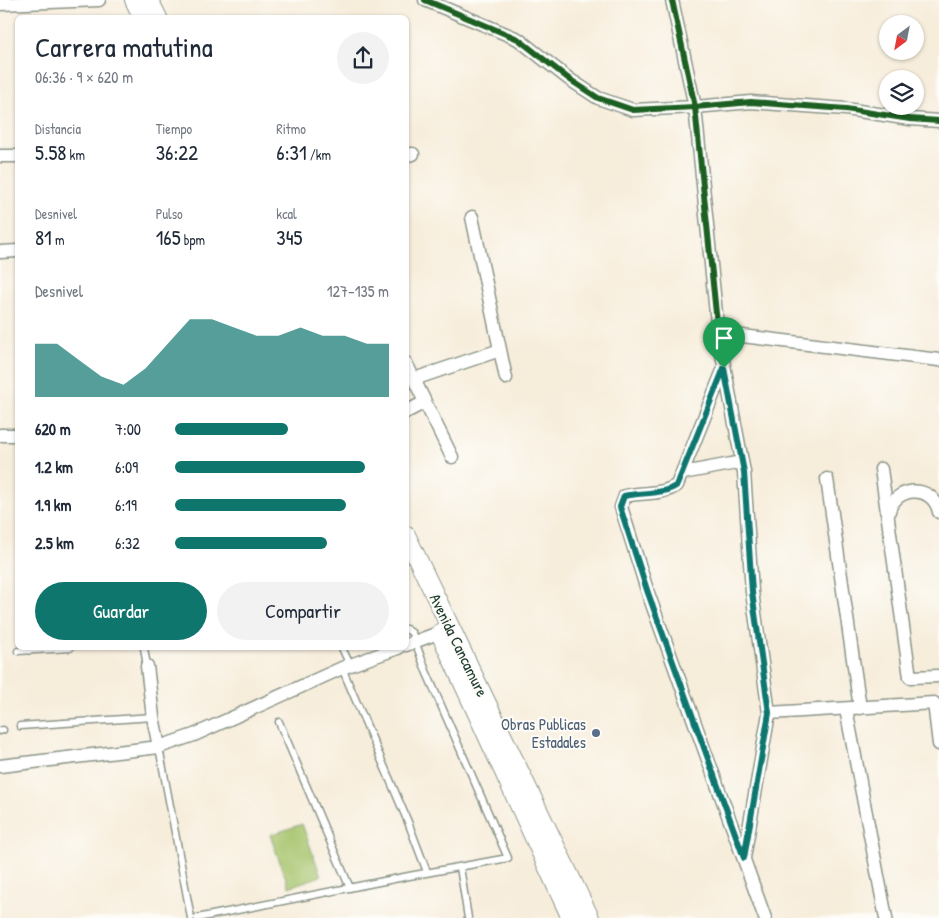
<!DOCTYPE html>
<html lang="es">
<meta charset="utf-8">
<style>
:root{--surface:#fff;--page:#f2f2f3;--text:#1f2937;--muted:#747a83;--accent:#0f766e}
body{margin:0;font-family:"Patrick Hand",sans-serif;background:var(--page);color:var(--text);height:100vh;display:flex;flex-direction:column;font-size:19px;white-space:nowrap}
*{box-sizing:border-box;margin:0}
p{font-size:16px;color:var(--muted)}
.icon{flex:none;width:28px;height:28px;fill:none;stroke:currentColor;stroke-width:2;stroke-linecap:round;stroke-linejoin:round}
.map{position:relative;flex:1;overflow:hidden}
.panel{position:absolute;left:15px;top:15px;width:394px;height:635px;display:flex;flex-direction:column;background:var(--surface);border-radius:8px;box-shadow:0 1px 4px #0004}
.panel>*{flex:none}
.needle{width:32px;rotate:212deg}
.controls{position:absolute;left:879px;top:15px;display:grid;gap:10px}
.controls a{display:grid;place-items:center;width:45px;height:45px;border-radius:50%;background:var(--surface);box-shadow:0 1px 4px #0004;font-size:25px}
.pin{position:absolute;display:grid;place-items:center;width:42px;height:42px;color:#fff;margin:-51px -21px;border-radius:50% 50% 50% 0;rotate:-45deg;box-shadow:0 0 5px #0007}
.pin .icon{rotate:45deg}
.round{display:grid;place-items:center;flex:none;width:52px;height:52px;border-radius:26px;background:var(--page)}
.head{display:flex;align-items:center;justify-content:space-between;height:85px;padding:0 20px}
h1{font-size:28px;font-weight:600;line-height:38px}
.metrics{display:grid;grid-template-columns:repeat(3,1fr);gap:8px;height:85px;padding:5px 20px}
.metrics div{display:grid;align-content:center}
.metrics b{font-size:21px;font-weight:600}
.metrics small{font-size:14px;font-weight:400}
.metrics p{font-size:14px}
.chart{height:140px;padding:10px 20px}
.chart p{display:flex;justify-content:space-between}
.chart svg{width:100%;height:90px;margin-top:5px;fill:var(--accent);opacity:.7}
.primary-button{display:flex;gap:10px;margin-top:auto;padding:10px 20px}
.primary-button a{flex:1;height:58px;border-radius:30px;background:var(--accent);color:#fff;font-size:20px;font-weight:600;line-height:58px;text-align:center}
.primary-button a+a{background:var(--page);color:var(--text)}
ul{padding:0 20px;list-style:none;font-size:16px}
li{display:grid;grid-template-columns:80px 60px 1fr;align-items:center;height:38px}
li i{height:12px;border-radius:6px;background:var(--accent)}
.map>svg:first-child{display:block}
.pitch{fill:#a5c36b;stroke:#628050}
.lines{fill:none;stroke-linecap:round;stroke-linejoin:round}
.lane-casing{stroke:#8b9588;stroke-width:9}
.street-casing{stroke:#8b9588;stroke-width:15}
.secondary-casing{stroke:#8b9588;stroke-width:20}
.lane{stroke:#fff;stroke-width:6}
.street{stroke:#fff;stroke-width:12}
.secondary{stroke:#fff;stroke-width:18}
.cycleway-casing{stroke:#fdfcf7;stroke-width:9}
.cycleway{stroke:#1b5e20;stroke-width:6}
.route-casing{stroke:#fff;stroke-width:10}
.route{stroke:#0f766e;stroke-width:6}
.service-dot{fill:#5c6f8a;stroke:#fdfcf7;stroke-width:2}
.labels{text-anchor:middle;dominant-baseline:central;stroke-width:4;stroke-linejoin:round;paint-order:stroke}
.street-label{font-size:16px;fill:#1f3d34;stroke:#fdfcf7}
.service-label{font-size:16px;fill:#4e5e75;stroke:#fdfcf7;text-anchor:end}
</style>
<div class="map">
<svg width="939" height="918" viewBox="0 0 939 918">
<rect width="100%" height="100%" fill="#fdfcf7"/>
<filter id="ink" filterUnits="userSpaceOnUse"><feTurbulence type="fractalNoise" baseFrequency=".02" numOctaves="2"/><feDisplacementMap in="SourceGraphic" scale="10" xChannelSelector="R" yChannelSelector="G"/><feConvolveMatrix kernelMatrix="1 2 1 2 8 2 1 2 1" color-interpolation-filters="sRGB"/></filter>
<filter id="wash" filterUnits="userSpaceOnUse"><feTurbulence type="fractalNoise" baseFrequency=".0096" numOctaves="4" result="noise"/><feDisplacementMap in="SourceGraphic" scale="20" xChannelSelector="R" yChannelSelector="G"/><feGaussianBlur stdDeviation="1.12" result="paint"/><feColorMatrix in="noise" values="0 0 0 0 0 0 0 0 0 0 0 0 0 0 0 0 0 1.4 0 .05"/><feComposite in="paint" operator="in"/></filter>
<g filter="url(#wash)">
<rect width="100%" height="100%" fill="#f7eddb"/>
<path class="pitch" d="M 302,824 L 321,876 L 289,887 L 270,835 Z"/>
</g>
<g filter="url(#ink)">
<g class="lines">
<g class="lane-casing">
<path id="lane" d="M 144,648 L 147,666
M 342,648 L 350,665
M 18,651 L 70,648
M 342,668 L 408,822 L 427,872
M 279,722 L 350,888
M 20,726 L 153,717
M 0,731 L 3,730
M 159,747 L 191,918
M 460,867 L 468,918
M 197,918 L 409,876 L 508,858 L 426,671 L 412,633 L 406,629"/>
</g>
<g class="street-casing">
<path id="street" d="M 425,0 L 518,39 L 569,79 L 598,98 L 633,110 L 695,107 L 751,102 L 846,109 L 910,119 L 939,121
M 672,0 L 695,107 L 718,333 L 744,472 L 752,592 L 769,713 L 744,858
M 0,4 L 99,0
M 406,155 L 413,154
M 0,156 L 18,156
M 472,217 L 506,378
M 0,252 L 18,251
M 718,333 L 939,360
M 406,363 L 452,457
M 724,368 L 677,485 C 664,495 641,492 625,496 L 621,507 L 648,593 L 765,918
M 414,379 L 500,350
M 406,412 L 425,402
M 0,435 L 18,435
M 881,469 L 910,677 L 939,676
M 683,473 L 742,462
M 827,479 L 860,708
M 888,516 C 891,486 933,482 939,512
M 406,645 L 446,630
M 147,666 L 153,717 L 159,747
M 846,709 L 886,918
M 769,713 L 934,703 L 939,744
M 0,766 L 159,747 L 194,735 L 342,668 L 398,648"/>
</g>
<g class="secondary-casing">
<path id="secondary" d="M 134,0 L 143,18
M 149,0 L 158,18
M 406,535 L 590,918
M 440,633 L 571,918"/>
</g>
<use href="#lane" class="lane"/>
<use href="#street" class="street"/>
<use href="#secondary" class="secondary"/>
<g class="cycleway-casing">
<path id="cycleway" d="M 425,0 L 518,39 L 569,79 L 598,98 L 633,110 L 695,107 L 751,102 L 846,109 L 910,119 L 939,121
M 672,0 L 695,107 L 718,333 L 744,472 L 752,592 L 769,713 L 744,858"/>
</g>
<use href="#cycleway" class="cycleway"/>
</g>
</g>
<g class="lines" filter="url(#ink)">
<g class="route-casing">
<path id="route" d="M 724,368 L 744,472 L 752,592 L 769,713 L 744,858 L 648,593 L 620,507 L 624,496 C 641,492 664,495 677,485 Z"/>
</g>
<use href="#route" class="route"/>
</g>
<circle class="service-dot" cx="596" cy="733" r="5"/>
<g class="labels">
<g class="street-label">
<text transform="translate(459 645) rotate(64)">Avenida Cancamure</text>
</g>
<g class="service-label">
<text x="586" y="724">Obras Publicas<tspan x="586" dy="18">Estadales</tspan></text>
</g>
</g>
</svg>
<div class="controls">
<a><svg class="needle" viewBox="-14 -14 28 28"><path d="M0-13l5 13h-10z" fill="#e53935"/><path d="M0 13l5-13h-10z" fill="#747a83"/></svg></a>
<a><svg class="icon" aria-label="layers" viewBox="0 0 24 24"><path d="M12 4l9 5-9 5-9-5zM3 14l9 5 9-5"/></svg></a>
</div>
<div class="pin" style="left:724px;top:368px;background:#1e9e55"><svg class="icon" aria-label="arrive" viewBox="0 0 24 24"><path d="M6 21V4h12l-3 4 3 4H6"/></svg></div>
<section class="panel">
<div class="head"><div><h1>Carrera matutina</h1><p>06:36 · 9 × 620 m</p></div><a class="round"><svg class="icon" aria-label="share" viewBox="0 0 24 24"><path d="M12 15V3M7 8l5-5 5 5M5 13v7h14v-7"/></svg></a></div>
<div class="metrics">
<div><p>Distancia</p><b>5.58<small> km</small></b></div>
<div><p>Tiempo</p><b>36:22</b></div>
<div><p>Ritmo</p><b>6:31<small> /km</small></b></div>
</div>
<div class="metrics">
<div><p>Desnivel</p><b>81<small> m</small></b></div>
<div><p>Pulso</p><b>165<small> bpm</small></b></div>
<div><p>kcal</p><b>345</b></div>
</div>
<div class="chart"><p><span>Desnivel</span>127–135 m</p>
<svg viewBox="0 0 160 44" preserveAspectRatio="none"><path d="M0 44V18L10 18L20 26L30 34L40 38L50 30L60 18L70 6L80 6L90 10L100 14L110 14L120 10L130 14L140 14L150 18L160 18V44z"/></svg>
</div>
<ul>
<li><b>620 m</b>7:00<i style="width:53%"></i></li>
<li><b>1.2 km</b>6:09<i style="width:89%"></i></li>
<li><b>1.9 km</b>6:19<i style="width:80%"></i></li>
<li><b>2.5 km</b>6:32<i style="width:71%"></i></li>
</ul>
<div class="primary-button"><a>Guardar</a><a>Compartir</a></div>
</section>
</div>
